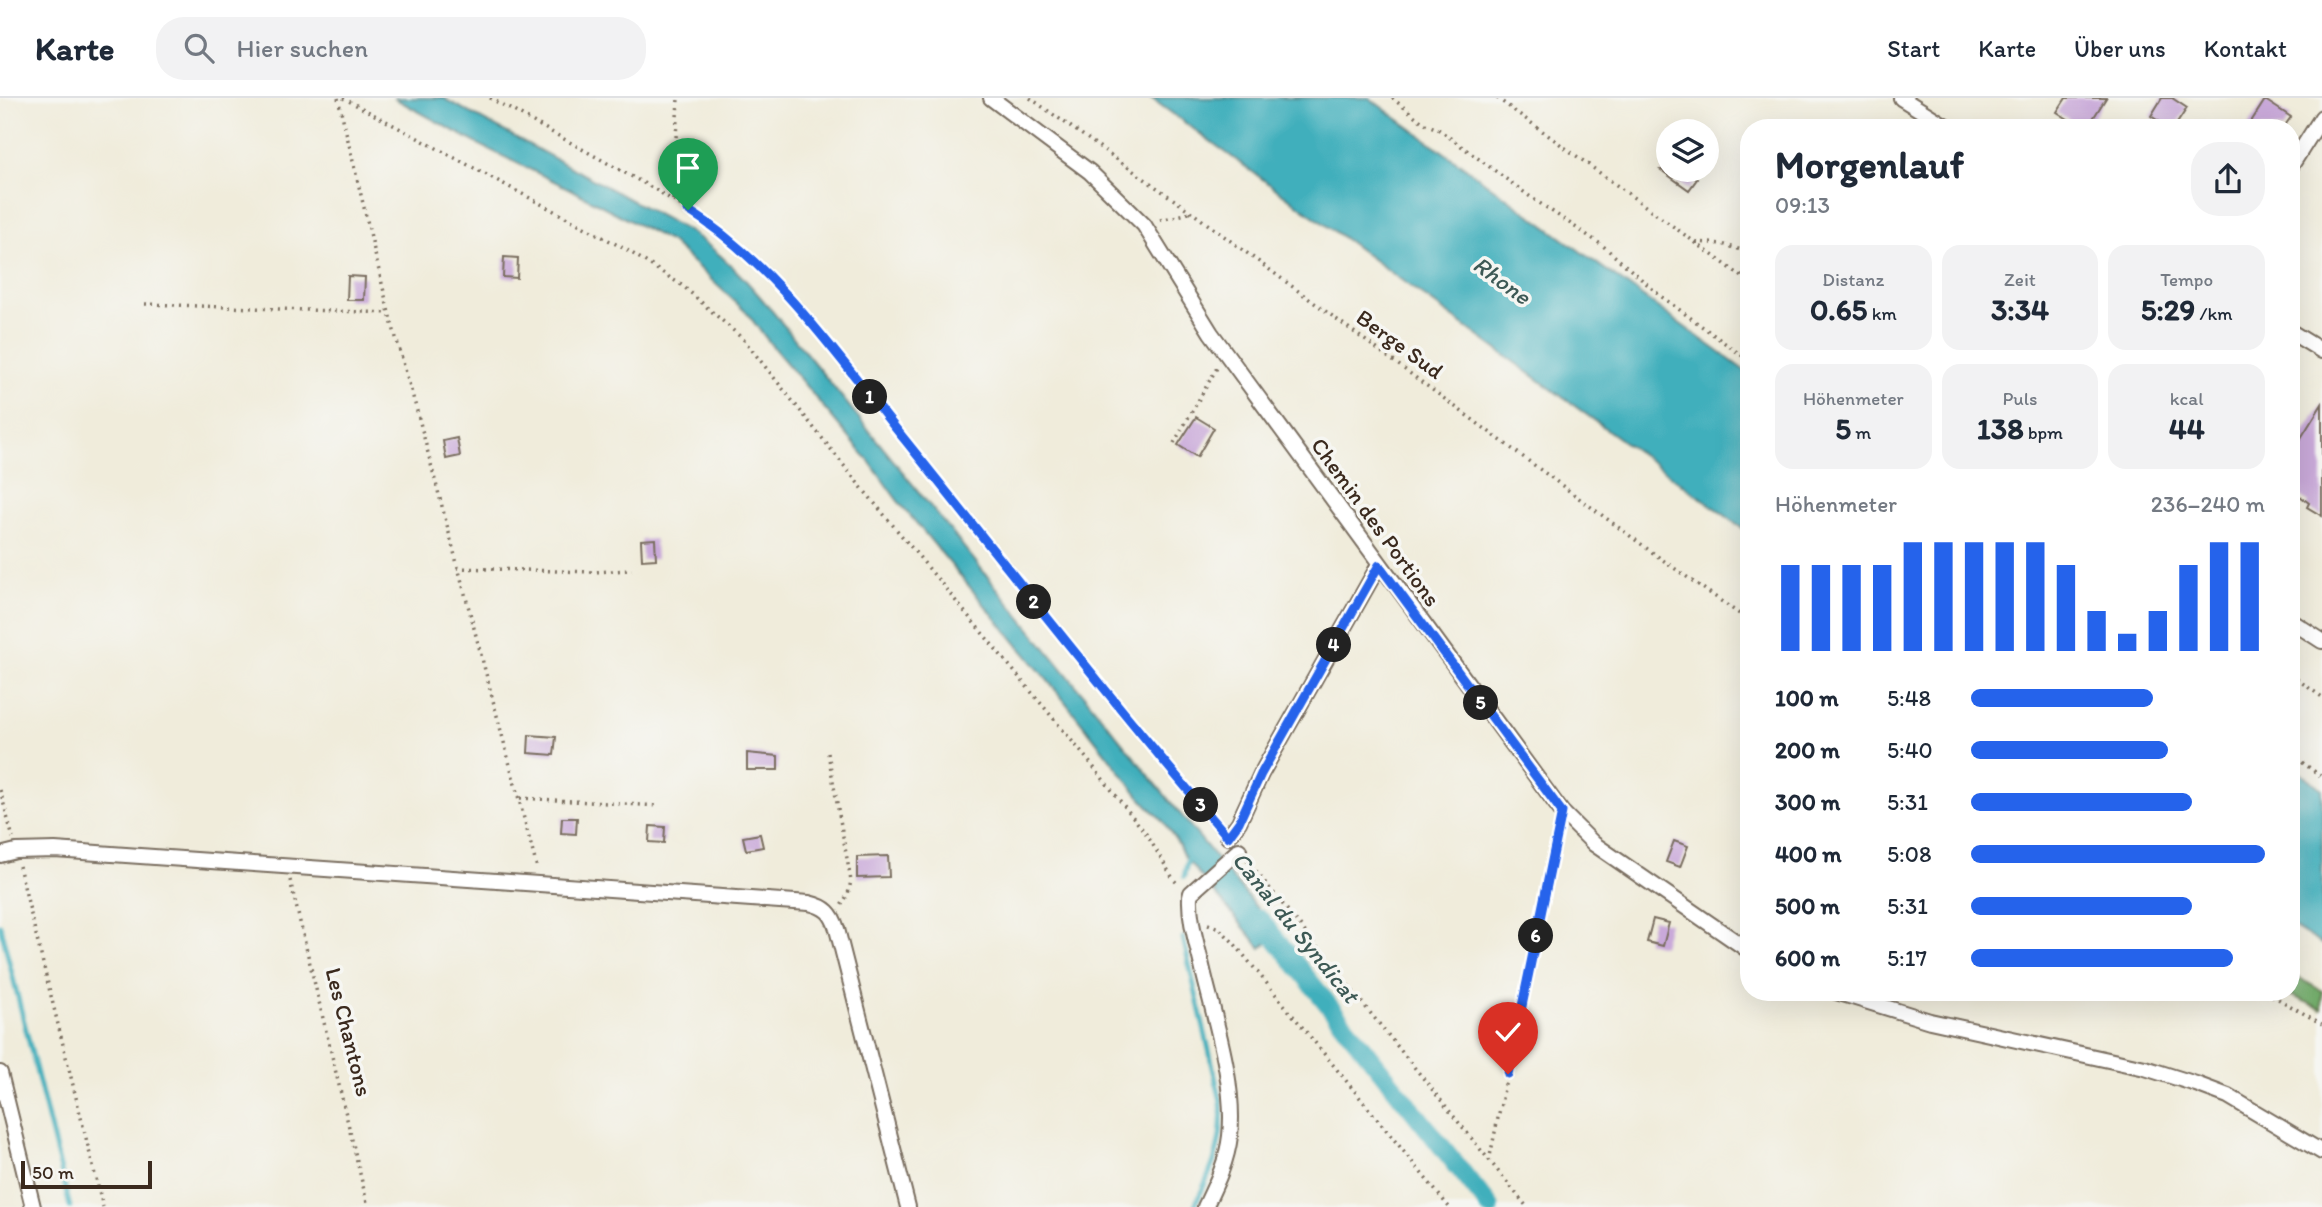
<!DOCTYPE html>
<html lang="de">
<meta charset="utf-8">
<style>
:root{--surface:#fff;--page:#f2f2f3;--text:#1f2937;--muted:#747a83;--line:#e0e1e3;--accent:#2563eb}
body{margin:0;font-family:Itim,sans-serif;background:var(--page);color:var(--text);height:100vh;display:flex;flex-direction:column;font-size:26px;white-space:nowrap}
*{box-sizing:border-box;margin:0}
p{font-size:23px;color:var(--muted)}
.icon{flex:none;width:38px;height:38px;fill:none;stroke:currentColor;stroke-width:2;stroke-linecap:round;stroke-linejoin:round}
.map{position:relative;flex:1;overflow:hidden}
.drawer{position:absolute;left:1740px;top:21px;width:560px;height:882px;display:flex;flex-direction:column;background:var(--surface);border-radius:28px;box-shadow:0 7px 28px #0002}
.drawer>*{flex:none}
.controls{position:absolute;left:1656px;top:21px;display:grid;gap:14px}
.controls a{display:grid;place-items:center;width:63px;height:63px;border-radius:50%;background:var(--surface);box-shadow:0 7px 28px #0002;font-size:35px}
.scale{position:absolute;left:21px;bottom:18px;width:131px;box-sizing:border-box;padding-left:7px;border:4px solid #3b2a1e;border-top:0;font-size:19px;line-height:24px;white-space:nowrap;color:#3b2a1e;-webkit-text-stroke:5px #f6f6f2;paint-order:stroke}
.pin{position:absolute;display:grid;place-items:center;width:60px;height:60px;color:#fff;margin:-72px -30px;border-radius:50% 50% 50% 0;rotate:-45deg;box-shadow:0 0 7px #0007}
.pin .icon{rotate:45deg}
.km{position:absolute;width:35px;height:35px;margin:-18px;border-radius:50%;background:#222;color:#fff;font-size:19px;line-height:35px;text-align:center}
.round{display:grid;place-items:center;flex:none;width:74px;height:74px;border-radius:28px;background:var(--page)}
.headline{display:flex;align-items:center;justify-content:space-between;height:119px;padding:0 35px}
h1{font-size:38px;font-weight:700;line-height:52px}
.stats{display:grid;grid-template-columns:repeat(3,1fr);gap:10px;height:119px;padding:7px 35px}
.stats div{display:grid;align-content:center;border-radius:18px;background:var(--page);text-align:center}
.stats b{font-size:30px;font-weight:700}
.stats small{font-size:19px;font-weight:400}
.stats p{font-size:19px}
.chart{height:196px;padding:14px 35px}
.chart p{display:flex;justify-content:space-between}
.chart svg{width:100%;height:126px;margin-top:7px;stroke:var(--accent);stroke-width:6}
ul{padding:0 35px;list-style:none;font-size:23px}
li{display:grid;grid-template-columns:112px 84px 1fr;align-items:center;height:52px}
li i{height:18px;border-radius:9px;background:var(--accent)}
header{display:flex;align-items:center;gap:42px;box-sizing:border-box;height:98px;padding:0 35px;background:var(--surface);border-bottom:2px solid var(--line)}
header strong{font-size:33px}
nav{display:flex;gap:38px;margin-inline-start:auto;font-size:24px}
.search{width:490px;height:63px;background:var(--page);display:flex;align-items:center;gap:18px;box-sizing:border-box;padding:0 24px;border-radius:28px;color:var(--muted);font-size:26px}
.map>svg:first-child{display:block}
.forest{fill:#72ab6a;stroke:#566a44;stroke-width:2}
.water{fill:#40afbc;stroke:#3e6c6d;stroke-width:2}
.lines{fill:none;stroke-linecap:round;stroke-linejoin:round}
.stream{stroke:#40afbc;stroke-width:5}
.canal{stroke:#40afbc;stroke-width:19}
.building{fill:#c9a9d9}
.street-casing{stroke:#7a6e60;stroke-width:18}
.path{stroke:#7a6e60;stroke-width:3.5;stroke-dasharray:2 5;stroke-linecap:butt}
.street{stroke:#fff;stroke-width:14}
.route-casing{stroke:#fff;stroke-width:14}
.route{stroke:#2563eb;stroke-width:9}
.labels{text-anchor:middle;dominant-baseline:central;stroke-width:7;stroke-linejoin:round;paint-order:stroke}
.street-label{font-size:23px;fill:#3b2a1e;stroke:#f6f6f2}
.water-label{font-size:24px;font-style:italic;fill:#3d5955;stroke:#f6f6f2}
</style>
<header>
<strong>Karte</strong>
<div class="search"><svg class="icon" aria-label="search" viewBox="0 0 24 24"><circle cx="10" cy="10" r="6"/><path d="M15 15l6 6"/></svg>Hier suchen</div>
<nav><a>Start</a><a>Karte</a><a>Über uns</a><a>Kontakt</a></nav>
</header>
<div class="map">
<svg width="2322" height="1109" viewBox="0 0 2322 1109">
<rect width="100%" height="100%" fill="#f6f6f2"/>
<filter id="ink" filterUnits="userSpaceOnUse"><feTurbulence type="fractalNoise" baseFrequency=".0143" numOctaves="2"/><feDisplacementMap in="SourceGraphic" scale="14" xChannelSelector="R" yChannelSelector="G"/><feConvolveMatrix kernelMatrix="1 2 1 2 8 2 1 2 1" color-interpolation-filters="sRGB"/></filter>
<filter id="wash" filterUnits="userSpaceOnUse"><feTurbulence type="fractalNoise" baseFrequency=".00686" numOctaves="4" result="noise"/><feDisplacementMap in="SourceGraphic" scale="28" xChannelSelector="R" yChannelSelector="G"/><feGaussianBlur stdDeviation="1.57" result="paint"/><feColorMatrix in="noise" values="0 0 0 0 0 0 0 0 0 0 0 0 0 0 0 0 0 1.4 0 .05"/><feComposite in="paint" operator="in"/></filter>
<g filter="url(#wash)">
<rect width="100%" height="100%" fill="#f0ecdb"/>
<path class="forest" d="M 2291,875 L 2322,893 L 2322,911 L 2283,894 L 2291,894 Z"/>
<path class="water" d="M 394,0 L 443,0 L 690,134 C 737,165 771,212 806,255 L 1277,835 L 1261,850 L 1183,757 L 1178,745 L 1162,722 L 1140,699 L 1059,596 L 897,402 L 869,363 L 773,249 L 746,214 L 671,144 L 568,90 L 476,45 Z
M 1151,0 L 1369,0 L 1748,275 L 1748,434 Z
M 2291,668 L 2322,691 L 2322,846 L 2291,827 Z"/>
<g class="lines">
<path class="stream" d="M 1184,779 L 1189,755
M 0,827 L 70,1109
M 1183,840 L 1221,1004 C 1224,1047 1212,1072 1194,1109"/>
<path class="canal" d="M 1259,820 L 1490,1109"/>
</g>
<g id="blocks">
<path class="building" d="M 2066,0 L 2106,0 L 2087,30 L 2082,30 L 2057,14 Z
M 2162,0 L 2172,0 L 2187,10 L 2174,30 L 2169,30 L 2151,18 Z
M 2265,2 L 2291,19 L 2283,30 L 2247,30 Z
M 1661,72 L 1684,72 L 1697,81 L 1689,92 Z
M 504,159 L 518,160 L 517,180 L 503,179 Z
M 348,178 L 365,179 L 364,202 L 347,202 Z
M 2322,306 L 2322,418 L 2307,409 L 2309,405 L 2291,391 L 2291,356 Z
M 1196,319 L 1214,330 L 1197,359 L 1178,347 Z
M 457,340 L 460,358 L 446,361 L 443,343 Z
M 655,441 L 656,461 L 642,462 L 641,442 Z
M 529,637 L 556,639 L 554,657 L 528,655 Z
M 747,655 L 778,658 L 778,672 L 747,672 Z
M 562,720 L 577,720 L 576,736 L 561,735 Z
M 650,728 L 665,729 L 664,745 L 649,744 Z
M 760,736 L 763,749 L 746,752 L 743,739 Z
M 1674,743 L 1688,748 L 1680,769 L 1666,764 Z
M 888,758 L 889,779 L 857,780 L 857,759 Z
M 1653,821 L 1669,825 L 1663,848 L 1647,844 Z"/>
</g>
</g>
<g filter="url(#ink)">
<use href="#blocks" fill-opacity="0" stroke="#7a6e60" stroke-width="2"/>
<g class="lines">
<g class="street-casing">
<path id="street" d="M 991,0 L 1090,74 L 1144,127 L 1211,235 L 1562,714 L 1594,746 L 1748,852
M 1901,0 L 1949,30
M 2291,68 L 2322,19
M 2291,234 L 2322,253
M 2291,523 L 2322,543
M 1228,739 L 1239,724 L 1261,676 L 1379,467
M 0,757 L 16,753 L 55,752 L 809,805 C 826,809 832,815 837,831 L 908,1109
M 1836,894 L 1930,923 L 2145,970 L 2196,986 L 2228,998 L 2322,1054
M 0,975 L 33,1109
M 1205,1109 C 1216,1086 1227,1064 1230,1038 C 1236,985 1214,920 1202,868 C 1197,846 1189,822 1190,799 L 1191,795 L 1239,752"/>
</g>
<path class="path" d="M 338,0 L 389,215 L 417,313 L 537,770
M 343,0 L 627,152 L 683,188 L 744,242 L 857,384 L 1092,667 L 1147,737 L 1174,782 L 1178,786
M 490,0 L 656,92 L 706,123 L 756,164 L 856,281 L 1106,594 L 1217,727
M 1030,0 L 1190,113 L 1660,460 L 1748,522
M 1392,0 L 1425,26 L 1438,31 L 1532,100 L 1602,147 L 1662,199 L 1748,262
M 1497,0 L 1748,183
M 673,102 L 678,0
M 1160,122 L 1186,116 L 1190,113
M 1696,144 L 1722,146 L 1748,154
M 145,206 L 389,215
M 1174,345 L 1218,268
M 457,470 L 592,474 L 632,472
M 2291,577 L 2322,599
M 828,655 L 851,783 L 848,796 L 841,808
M 2291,656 L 2322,679
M 0,692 L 13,740
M 520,700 L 659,708
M 1247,762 L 1527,1109
M 19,768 L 103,1109
M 290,782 L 368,1109
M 1208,826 L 1219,830 L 1233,844 L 1449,1109
M 2266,894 L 2322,926
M 1489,1063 L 1558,733"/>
<use href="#street" class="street"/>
</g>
</g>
<g class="lines" filter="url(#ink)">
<g class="route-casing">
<path id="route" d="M 688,112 C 775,166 841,263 905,342 C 1012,475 1117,610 1228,739 L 1239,724 L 1261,676 L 1379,467 L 1562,714 L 1508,976"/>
</g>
<use href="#route" class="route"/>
</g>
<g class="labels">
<g class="street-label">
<text transform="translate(1400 246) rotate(36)">Berge Sud</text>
<text transform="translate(1376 424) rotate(54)">Chemin des Portions</text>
<text transform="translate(349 934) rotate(76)">Les Chantons</text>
</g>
<g class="water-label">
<text transform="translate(1502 182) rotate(36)">Rhone</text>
<text transform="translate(1296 829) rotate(51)">Canal du Syndicat</text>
</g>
</g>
</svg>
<div class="controls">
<a><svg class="icon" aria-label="layers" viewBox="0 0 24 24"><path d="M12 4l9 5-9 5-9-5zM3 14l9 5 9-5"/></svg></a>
</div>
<div class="scale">50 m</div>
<div class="pin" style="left:688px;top:112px;background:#1e9e55"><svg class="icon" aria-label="arrive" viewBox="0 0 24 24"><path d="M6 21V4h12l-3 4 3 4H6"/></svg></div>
<div class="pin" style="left:1508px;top:976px;background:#d93025"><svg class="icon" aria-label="check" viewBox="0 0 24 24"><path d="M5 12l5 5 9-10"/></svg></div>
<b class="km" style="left:870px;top:299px">1</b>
<b class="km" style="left:1034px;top:504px">2</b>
<b class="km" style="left:1201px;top:707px">3</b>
<b class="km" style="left:1334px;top:547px">4</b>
<b class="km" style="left:1481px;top:605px">5</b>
<b class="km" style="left:1536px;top:838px">6</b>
<section class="drawer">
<div class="headline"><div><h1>Morgenlauf</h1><p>09:13</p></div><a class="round"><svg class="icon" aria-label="share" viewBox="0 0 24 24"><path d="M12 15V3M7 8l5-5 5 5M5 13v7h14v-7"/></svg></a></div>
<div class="stats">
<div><p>Distanz</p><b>0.65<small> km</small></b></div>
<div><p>Zeit</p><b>3:34</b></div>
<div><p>Tempo</p><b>5:29<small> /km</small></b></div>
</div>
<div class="stats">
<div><p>Höhenmeter</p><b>5<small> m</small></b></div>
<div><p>Puls</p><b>138<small> bpm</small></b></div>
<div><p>kcal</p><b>44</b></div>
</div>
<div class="chart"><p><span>Höhenmeter</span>236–240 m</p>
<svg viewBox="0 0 160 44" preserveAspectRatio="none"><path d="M5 44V14M15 44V14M25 44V14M35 44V14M45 44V6M55 44V6M65 44V6M75 44V6M85 44V6M95 44V14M105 44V30M115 44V38M125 44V30M135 44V14M145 44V6M155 44V6"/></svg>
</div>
<ul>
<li><b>100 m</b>5:48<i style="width:62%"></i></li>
<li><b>200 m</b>5:40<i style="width:67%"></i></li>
<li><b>300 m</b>5:31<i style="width:75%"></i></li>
<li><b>400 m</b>5:08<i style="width:100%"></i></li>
<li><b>500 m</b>5:31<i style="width:75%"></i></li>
<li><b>600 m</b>5:17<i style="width:89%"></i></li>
</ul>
</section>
</div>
